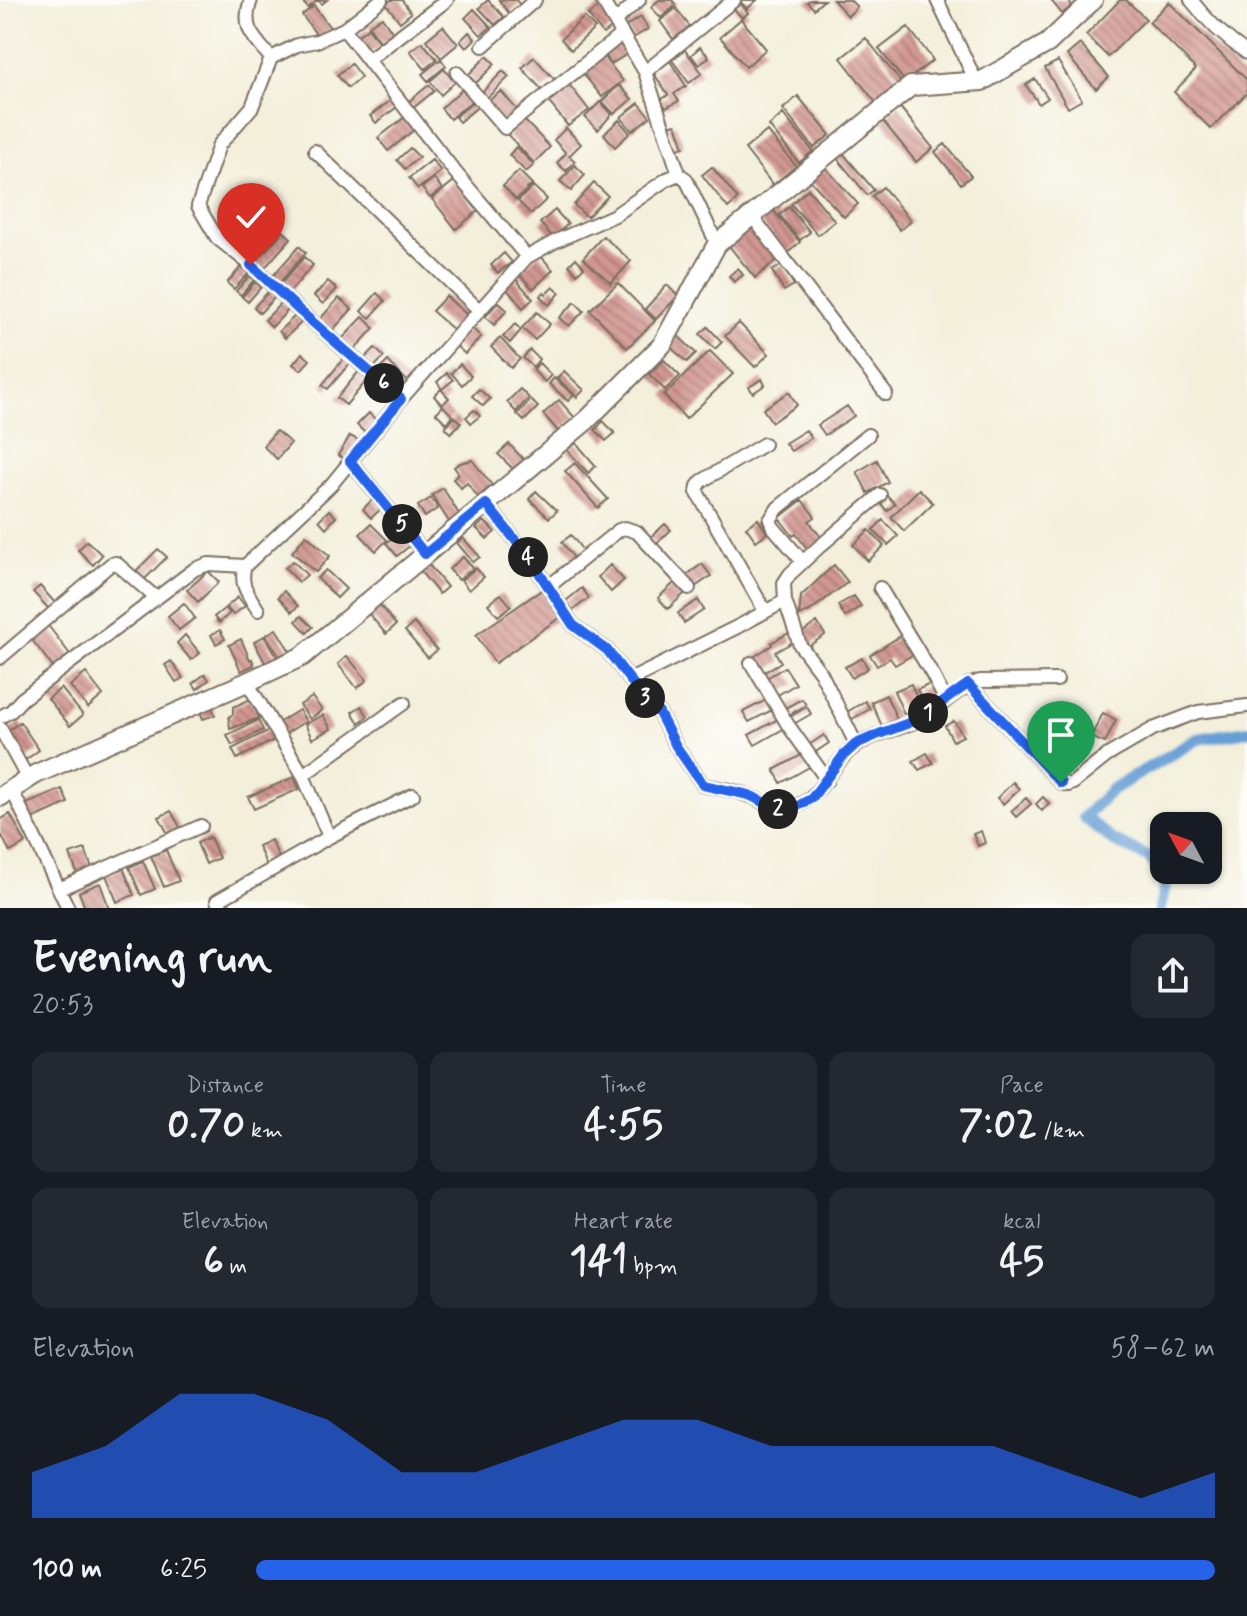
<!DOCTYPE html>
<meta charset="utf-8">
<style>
:root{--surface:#171b24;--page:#242831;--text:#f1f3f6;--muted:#9ea1a6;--accent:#2563eb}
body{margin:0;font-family:Mynerve,sans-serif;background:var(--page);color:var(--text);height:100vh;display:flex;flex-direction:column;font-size:30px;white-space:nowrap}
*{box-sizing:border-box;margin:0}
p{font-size:26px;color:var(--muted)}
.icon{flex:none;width:44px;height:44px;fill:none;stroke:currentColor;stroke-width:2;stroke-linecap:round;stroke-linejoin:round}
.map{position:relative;height:908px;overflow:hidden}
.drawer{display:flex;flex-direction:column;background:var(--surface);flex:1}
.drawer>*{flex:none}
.needle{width:52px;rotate:311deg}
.tools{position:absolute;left:1150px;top:812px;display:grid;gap:16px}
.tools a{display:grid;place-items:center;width:72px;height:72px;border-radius:16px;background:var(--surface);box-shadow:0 2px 6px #0004;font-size:40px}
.pin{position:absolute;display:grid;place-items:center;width:68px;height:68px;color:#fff;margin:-82px -34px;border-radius:50% 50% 50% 0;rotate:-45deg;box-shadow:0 0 8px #0007}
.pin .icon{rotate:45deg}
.km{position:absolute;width:40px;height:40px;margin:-20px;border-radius:50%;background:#222;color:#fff;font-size:22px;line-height:40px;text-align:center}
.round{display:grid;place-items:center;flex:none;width:84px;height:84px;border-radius:16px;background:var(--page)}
.head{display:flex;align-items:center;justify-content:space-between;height:136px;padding:0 32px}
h1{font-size:44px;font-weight:800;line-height:60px}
.figures{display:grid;grid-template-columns:repeat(3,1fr);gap:12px;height:136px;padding:8px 32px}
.figures div{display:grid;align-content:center;border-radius:16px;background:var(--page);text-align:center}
.figures b{font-size:40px;font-weight:800}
.figures small{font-size:22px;font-weight:400}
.figures p{font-size:22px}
.chart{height:224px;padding:16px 32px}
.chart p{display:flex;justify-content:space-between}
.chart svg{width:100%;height:144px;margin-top:8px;fill:var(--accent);opacity:.7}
ul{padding:0 32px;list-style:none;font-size:26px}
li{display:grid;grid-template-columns:128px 96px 1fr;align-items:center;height:60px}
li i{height:20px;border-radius:10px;background:var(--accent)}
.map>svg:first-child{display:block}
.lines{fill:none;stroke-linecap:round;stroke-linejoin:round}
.canal{stroke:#669fd5;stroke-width:12}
.building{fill:url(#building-back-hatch)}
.street-casing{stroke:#7b6f60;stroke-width:16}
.secondary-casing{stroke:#7b6f60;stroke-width:22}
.street{stroke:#fff;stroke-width:12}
.secondary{stroke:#fff;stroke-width:18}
.route-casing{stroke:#fff;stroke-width:16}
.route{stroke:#2563eb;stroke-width:10}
</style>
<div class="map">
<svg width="1247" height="908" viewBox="0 0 1247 908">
<defs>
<pattern id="building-back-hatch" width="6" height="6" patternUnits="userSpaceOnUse" patternTransform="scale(2)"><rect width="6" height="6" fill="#d29691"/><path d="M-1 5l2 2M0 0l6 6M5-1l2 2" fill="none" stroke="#ac7b76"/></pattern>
</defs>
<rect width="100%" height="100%" fill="#fdfcf7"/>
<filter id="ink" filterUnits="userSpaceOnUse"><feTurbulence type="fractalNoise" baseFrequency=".0125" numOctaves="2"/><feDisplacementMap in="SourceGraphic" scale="16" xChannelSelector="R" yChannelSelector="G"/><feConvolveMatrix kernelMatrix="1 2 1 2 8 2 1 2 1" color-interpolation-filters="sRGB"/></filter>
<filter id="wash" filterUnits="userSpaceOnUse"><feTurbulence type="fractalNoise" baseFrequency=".006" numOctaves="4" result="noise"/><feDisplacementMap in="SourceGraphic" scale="32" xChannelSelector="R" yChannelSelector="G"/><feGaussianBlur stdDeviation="1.8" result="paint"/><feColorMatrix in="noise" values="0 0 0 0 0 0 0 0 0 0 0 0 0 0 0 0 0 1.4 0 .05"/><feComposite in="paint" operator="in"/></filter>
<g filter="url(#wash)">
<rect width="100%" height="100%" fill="#f3efdb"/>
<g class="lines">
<path class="canal" d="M 1160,908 L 1165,886 L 1150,858 L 1112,840 L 1084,817 L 1111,790 L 1198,739 L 1247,731"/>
</g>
<g id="blocks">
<path class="building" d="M 301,0 L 327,0 L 322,4 L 318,0 L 308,8 Z
M 391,0 L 402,0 L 411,13 L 400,22 L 386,4 Z
M 488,0 L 504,17 L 495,25 L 479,8 Z
M 499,0 L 516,0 L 520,5 L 509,13 Z
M 659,0 L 672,0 L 676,5 L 661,18 L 651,7 Z
M 739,0 L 757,0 L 747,9 Z
M 810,0 L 824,0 L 814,9 L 807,2 Z
M 833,0 L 850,0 L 857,7 L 848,16 Z
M 1051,0 L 1068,0 L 1072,6 L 1062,14 Z
M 1120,0 L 1126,0 L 1146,19 L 1108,57 L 1086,35 Z
M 1169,2 L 1247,80 L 1247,93 L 1211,129 L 1174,92 L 1196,69 L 1149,22 Z
M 741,4 L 748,13 L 742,18 L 734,9 Z
M 314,6 L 331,29 L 319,38 L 302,15 Z
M 599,7 L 614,26 L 603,34 L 588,15 Z
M 676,8 L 690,27 L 673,39 L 660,21 Z
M 474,9 L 491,27 L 481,35 L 465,18 Z
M 382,17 L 395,36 L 382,44 L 369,26 Z
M 584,17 L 595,28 L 571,50 L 561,39 Z
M 641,17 L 648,29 L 633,38 L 626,26 Z
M 741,19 L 766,49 L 746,67 L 720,37 Z
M 443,26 L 458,44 L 441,58 L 426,40 Z
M 908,27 L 933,60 L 905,82 L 879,49 Z
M 368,28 L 381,45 L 370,54 L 357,36 Z
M 469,32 L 475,39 L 466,48 L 460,41 Z
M 866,38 L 903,85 L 877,104 L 841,58 Z
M 422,42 L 437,59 L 425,69 L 410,51 Z
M 620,42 L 627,54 L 611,64 L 604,52 Z
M 1080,44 L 1109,77 L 1096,89 L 1067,55 Z
M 700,47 L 709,57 L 699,65 L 691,55 Z
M 685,50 L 702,73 L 689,83 L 672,60 Z
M 602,54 L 623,81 L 602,97 L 581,71 Z
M 487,56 L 495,64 L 476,83 L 468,75 Z
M 534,57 L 555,80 L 543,91 L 522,68 Z
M 441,59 L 446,66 L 428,81 L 422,74 Z
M 670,61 L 686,86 L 674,94 L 679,101 L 666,108 L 661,100 L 668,95 L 653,72 Z
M 1058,61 L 1082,100 L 1068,108 L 1045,68 Z
M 351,64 L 361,77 L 348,88 L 337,75 Z
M 444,69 L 455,82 L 441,95 L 430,81 Z
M 503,71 L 509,77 L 485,100 L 480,94 Z
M 1035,79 L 1048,98 L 1039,104 L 1026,85 Z
M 568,83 L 589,110 L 568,126 L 547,100 Z
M 429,85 L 434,91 L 412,109 L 407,103 Z
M 619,85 L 632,99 L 614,114 L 602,101 Z
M 463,89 L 473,100 L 450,119 L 441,108 Z
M 501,91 L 519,112 L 504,124 L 487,102 Z
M 798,96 L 830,135 L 814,148 L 783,109 Z
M 391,100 L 397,107 L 376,123 L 370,116 Z
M 476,100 L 480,105 L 459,122 L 455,117 Z
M 600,102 L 612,114 L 598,130 L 585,117 Z
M 639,103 L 650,117 L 632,131 L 621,117 Z
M 899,106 L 933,148 L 916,162 L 882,120 Z
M 783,114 L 813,151 L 799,163 L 769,126 Z
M 405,117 L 415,129 L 388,151 L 378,138 Z
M 524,120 L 550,147 L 534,163 L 508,135 Z
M 619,120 L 630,133 L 615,147 L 604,134 Z
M 676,124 L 684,147 L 676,149 L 668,126 Z
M 566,128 L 581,144 L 569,156 L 575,161 L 566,171 L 557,163 L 566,153 L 554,140 Z
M 767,131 L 796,166 L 773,185 L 745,149 Z
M 945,144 L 971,176 L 961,184 L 935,152 Z
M 516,147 L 534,165 L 526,172 L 509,155 Z
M 410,148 L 419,157 L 405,169 L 397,160 Z
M 842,152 L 874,190 L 867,195 L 836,157 Z
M 432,160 L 441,171 L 418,189 L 409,178 Z
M 575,165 L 585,175 L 571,191 L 560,181 Z
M 824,166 L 858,204 L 844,217 L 809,179 Z
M 712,167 L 738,199 L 728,208 L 702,175 Z
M 519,171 L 532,184 L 516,200 L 503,186 Z
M 434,178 L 442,189 L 430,198 L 422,188 Z
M 454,181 L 478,211 L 456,229 L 432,199 Z
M 594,183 L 608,196 L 587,217 L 574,205 Z
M 533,186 L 547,199 L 531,214 L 518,201 Z
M 883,187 L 911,221 L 900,230 L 872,196 Z
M 808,189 L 835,221 L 818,235 L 791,204 Z
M 789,207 L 810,232 L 800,240 L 779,215 Z
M 555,210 L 568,224 L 553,237 L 540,223 Z
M 773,210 L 800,242 L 788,253 L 760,221 Z
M 753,226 L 779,258 L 755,278 L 729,246 Z
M 283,231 L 291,238 L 263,270 L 255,263 Z
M 603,236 L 631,261 L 611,283 L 583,258 Z
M 299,246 L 306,253 L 279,283 L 272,277 Z
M 504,253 L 512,262 L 498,273 L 491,265 Z
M 539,254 L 553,270 L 533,289 L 518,273 Z
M 304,257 L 313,265 L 289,293 L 280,285 Z
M 576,258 L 584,267 L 577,274 L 569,265 Z
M 782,265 L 794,285 L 784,291 L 772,271 Z
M 241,267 L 249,273 L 234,289 L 227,283 Z
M 738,268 L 743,275 L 734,282 L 729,276 Z
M 249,276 L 254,280 L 241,295 L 236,291 Z
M 514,277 L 533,299 L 523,308 L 504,286 Z
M 328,281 L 337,289 L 323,304 L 314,296 Z
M 255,282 L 261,287 L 248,302 L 242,297 Z
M 618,283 L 655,321 L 627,348 L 590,310 Z
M 667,285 L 678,296 L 656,319 L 645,309 Z
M 553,287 L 560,293 L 549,305 L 540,296 L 544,292 L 546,294 Z
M 270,290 L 276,296 L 260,313 L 254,307 Z
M 377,293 L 385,301 L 370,318 L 361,311 Z
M 446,296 L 467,315 L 454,330 L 432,311 Z
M 339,298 L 352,309 L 332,331 L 320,319 Z
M 282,302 L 289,309 L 272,327 L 265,320 Z
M 498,302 L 507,310 L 494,325 L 485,317 Z
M 575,302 L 584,311 L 569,326 L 559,318 Z
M 537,312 L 550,324 L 535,340 L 522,328 Z
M 295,316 L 301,323 L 285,338 L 279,331 Z
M 363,317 L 374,328 L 354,350 L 342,339 Z
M 739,323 L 769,354 L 755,367 L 725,336 Z
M 515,324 L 521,330 L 510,343 L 503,337 Z
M 471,327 L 481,337 L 465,354 L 454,344 Z
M 708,327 L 722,342 L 715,349 L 700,334 Z
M 678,336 L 696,353 L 687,362 L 669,346 Z
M 500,338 L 520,359 L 511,368 L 491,347 Z
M 375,348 L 384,357 L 373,368 L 364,359 Z
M 530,350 L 539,359 L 533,367 L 523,358 Z
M 710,351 L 733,374 L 686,419 L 664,395 Z
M 302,353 L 310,360 L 301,370 L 293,364 Z
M 345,357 L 351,362 L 328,389 L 322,385 Z
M 664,360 L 680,376 L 665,390 L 649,374 Z
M 388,361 L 409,383 L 400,392 L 379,370 Z
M 539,363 L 551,375 L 545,382 L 533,370 Z
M 460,364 L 471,376 L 462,385 L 451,373 Z
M 360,370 L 369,378 L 346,405 L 337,398 Z
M 564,371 L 584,390 L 577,397 L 557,378 Z
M 447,373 L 453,380 L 442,389 L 437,382 Z
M 554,378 L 574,395 L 568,401 L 549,384 Z
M 762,379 L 765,385 L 753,393 L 749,387 Z
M 441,389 L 449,398 L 442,405 L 434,396 Z
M 479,389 L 490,399 L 483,406 L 472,396 Z
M 520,389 L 529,398 L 516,412 L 507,402 Z
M 789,392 L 797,405 L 772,422 L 763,409 Z
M 531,400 L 538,407 L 524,421 L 517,414 Z
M 559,400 L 575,418 L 559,432 L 543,414 Z
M 443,406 L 453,416 L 446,423 L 436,413 Z
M 847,406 L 854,416 L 825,435 L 818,425 Z
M 474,410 L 480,416 L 471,423 L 466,417 Z
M 369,413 L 376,420 L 364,432 L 357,425 Z
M 455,417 L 461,423 L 451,433 L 445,427 Z
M 603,421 L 615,433 L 606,441 L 595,430 Z
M 806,430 L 811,438 L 791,451 L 785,443 Z
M 276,431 L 291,443 L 277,459 L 263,446 Z
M 350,436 L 358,440 L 346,460 L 338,455 Z
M 576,443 L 596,466 L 588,473 L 567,450 Z
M 509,444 L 525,461 L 515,471 L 498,454 Z
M 472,460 L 492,485 L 478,497 L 467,483 L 461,488 L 453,479 L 459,474 L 454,467 L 460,463 Z
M 877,460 L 888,482 L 868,493 L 857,472 Z
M 575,463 L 608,499 L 598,508 L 565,471 Z
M 443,488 L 462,519 L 451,525 L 432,495 Z
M 919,489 L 933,503 L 904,531 L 891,517 Z
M 536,491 L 557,511 L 549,518 L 529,499 Z
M 885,493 L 895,504 L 887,511 L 878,500 Z
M 431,498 L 438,508 L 425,517 L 418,506 Z
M 373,499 L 382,508 L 371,518 L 363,509 Z
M 802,500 L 815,517 L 809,521 L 823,540 L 809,551 L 796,534 L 793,536 L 779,518 Z
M 329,510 L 336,517 L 326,528 L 319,520 Z
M 758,519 L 767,533 L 756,541 L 746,527 Z
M 883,520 L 898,536 L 888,545 L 873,530 Z
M 484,521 L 495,532 L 487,539 L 476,528 Z
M 371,524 L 387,540 L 376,551 L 360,534 Z
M 665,524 L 671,530 L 656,544 L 650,538 Z
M 869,530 L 884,546 L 868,561 L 853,545 Z
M 401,531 L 412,544 L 397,556 L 386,543 Z
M 306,535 L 330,556 L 316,572 L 292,552 Z
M 571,535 L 584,552 L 574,558 L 562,542 Z
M 463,538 L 480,557 L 473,562 L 457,543 Z
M 87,541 L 102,555 L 93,565 L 78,550 Z
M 158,549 L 167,557 L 142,582 L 133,574 Z
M 463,557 L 473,568 L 459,580 L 449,569 Z
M 293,561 L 307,575 L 299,582 L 285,568 Z
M 702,564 L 711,576 L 692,589 L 684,577 Z
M 429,565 L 447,587 L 439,594 L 420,571 Z
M 610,565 L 624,580 L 611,592 L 598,577 Z
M 834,565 L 848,582 L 810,611 L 799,616 L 801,596 Z
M 476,568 L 484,577 L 469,590 L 461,580 Z
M 326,570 L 346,589 L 337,598 L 317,578 Z
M 208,571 L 219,582 L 198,602 L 187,590 Z
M 675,582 L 685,593 L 668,609 L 658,598 Z
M 40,586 L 56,604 L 50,610 L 33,592 Z
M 582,588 L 589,598 L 573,610 L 566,601 Z
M 543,589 L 562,616 L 495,663 L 476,635 Z
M 284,591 L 298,606 L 292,612 L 278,597 Z
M 501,594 L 511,606 L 498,616 L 488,604 Z
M 854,596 L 861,606 L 845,617 L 838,605 Z
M 238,597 L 245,606 L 233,615 L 226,607 Z
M 698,600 L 704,610 L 684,623 L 678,613 Z
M 184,603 L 195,618 L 179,630 L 168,616 Z
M 379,604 L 396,625 L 386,634 L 368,613 Z
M 225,608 L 230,613 L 219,623 L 214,617 Z
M 301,616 L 313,627 L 307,633 L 296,621 Z
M 817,622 L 825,635 L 807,647 L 799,635 Z
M 414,623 L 437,650 L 428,658 L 405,631 Z
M 47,624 L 72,657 L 55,670 L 30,637 Z
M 276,629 L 291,653 L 281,659 L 266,635 Z
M 220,630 L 225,639 L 216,644 L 211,635 Z
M 789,633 L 793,642 L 775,652 L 781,662 L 761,674 L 752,658 L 772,645 L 771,643 Z
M 185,635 L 200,653 L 191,660 L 177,643 Z
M 902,635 L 914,654 L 895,665 L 890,658 L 877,666 L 870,655 Z
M 264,636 L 278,659 L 267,666 L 254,642 Z
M 241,639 L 250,660 L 252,659 L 254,665 L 241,671 L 229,645 Z
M 347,656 L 367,680 L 357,688 L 338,664 Z
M 862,658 L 868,668 L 852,678 L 845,667 Z
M 171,661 L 183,678 L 176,682 L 165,665 Z
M 785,667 L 796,684 L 776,696 L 765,679 Z
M 86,673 L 103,695 L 88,708 L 70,686 Z
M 205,674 L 209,680 L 197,689 L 193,683 Z
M 911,684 L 921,707 L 904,714 L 894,691 Z
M 930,684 L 940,703 L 927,709 L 917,690 Z
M 61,688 L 83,715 L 70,726 L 48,699 Z
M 886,695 L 897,719 L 882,726 L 871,702 Z
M 312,697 L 322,710 L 310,719 L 300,705 Z
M 770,698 L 776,708 L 749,722 L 743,712 Z
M 251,699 L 259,718 L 230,729 L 229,717 L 233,714 L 233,707 Z
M 802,699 L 806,705 L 789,715 L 785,708 Z
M 865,701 L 870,709 L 852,719 L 847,712 Z
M 361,706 L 368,716 L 359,723 L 352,712 Z
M 212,707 L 215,715 L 203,719 L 200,711 Z
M 807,707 L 811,714 L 792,725 L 788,718 Z
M 299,710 L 306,721 L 285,734 L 278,723 Z
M 1103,713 L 1116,720 L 1105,743 L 1091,737 Z
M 323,715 L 331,729 L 312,739 L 305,724 Z
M 780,718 L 785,728 L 755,745 L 749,735 Z
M 258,720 L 263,730 L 232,745 L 227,735 Z
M 954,721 L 963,736 L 953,741 L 945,726 Z
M 20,722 L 39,750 L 24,761 L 5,733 Z
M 271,729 L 276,739 L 237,759 L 232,749 Z
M 824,735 L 829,743 L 814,753 L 809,745 Z
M 927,753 L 933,763 L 919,770 L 913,761 Z
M 803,754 L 811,766 L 781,783 L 774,770 Z
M 294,777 L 299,789 L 254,809 L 248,797 Z
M 1013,782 L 1019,789 L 1003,804 L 997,798 Z
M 62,789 L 68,803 L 30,820 L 24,805 Z
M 1043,797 L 1049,803 L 1042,811 L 1036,804 Z
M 1026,798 L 1031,804 L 1016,817 L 1011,811 Z
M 171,811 L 180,827 L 168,834 L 159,817 Z
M 10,814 L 26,843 L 10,852 L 2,836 L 0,837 L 0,820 Z
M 981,831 L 985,843 L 978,846 L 973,834 Z
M 210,837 L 219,858 L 206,864 L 197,843 Z
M 271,840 L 280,860 L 267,866 L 258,846 Z
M 85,849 L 93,871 L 78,876 L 70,854 Z
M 166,850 L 179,881 L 164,887 L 151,856 Z
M 143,861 L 155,889 L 141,895 L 129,867 Z
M 123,868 L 134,895 L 117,902 L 106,875 Z
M 100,883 L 109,908 L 85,908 L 79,892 Z"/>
</g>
</g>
<g filter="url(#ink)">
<use href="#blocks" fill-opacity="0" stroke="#7b6f60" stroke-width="2"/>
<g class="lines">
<g class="street-casing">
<path id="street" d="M 251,0 C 241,28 253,37 271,58 L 297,45 L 317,41 L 344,29
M 381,0 L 344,29 L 455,172 L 527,257
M 602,0 L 645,72 L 679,174
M 937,0 L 976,81
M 1191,0 C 1207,21 1225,38 1247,53
M 615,21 L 639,0
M 483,46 L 535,0
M 271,58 L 252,107 L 219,145 L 198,206 L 217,238 L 251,265 L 300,311 L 401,399
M 369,59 L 447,0
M 645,72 L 734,0
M 457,73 L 505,128 L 622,34
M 315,151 L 479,310
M 752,216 L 886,394
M 764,444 L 702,481 L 698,486 L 697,492 L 765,611
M 350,461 L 425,554
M 486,504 L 529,557 L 573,625 L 607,650 L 630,680 L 659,713 L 676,746 L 703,785 C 718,788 735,790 750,796 C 761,800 773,810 784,809 C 817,806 826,774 846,754 C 866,734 894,732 918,720 C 940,709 956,688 980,681 L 1057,680
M 803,562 L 773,527 L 770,520 L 778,508 L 868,435
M 548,587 L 619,530 L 625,528 L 637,532 L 689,588
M 880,588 L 932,674 L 946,701
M 258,610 C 248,594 239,584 245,566 L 331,485 L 401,399 L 527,257 L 556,241 L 615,215 L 667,179 L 679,174 L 686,179 L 717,244
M 0,658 L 111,564 L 116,563 L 156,598
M 751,663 L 788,725 L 827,780
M 630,680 L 739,626 L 785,601
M 247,682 L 303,775 L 329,837
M 968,684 L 1061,783 L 1068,785 L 1073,783 L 1108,755 L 1153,729 L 1198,712 L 1247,706
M 0,717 L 11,711 L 22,699 L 195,569 L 209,564 L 245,566
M 0,728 L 28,779
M 856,744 L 821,673 L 800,645 L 785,601 L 784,583 L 790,574 L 819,547 L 880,495
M 303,775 L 404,703
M 12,790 L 68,908
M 59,889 L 201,826
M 222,908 L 217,901 L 329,837 L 413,795"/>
</g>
<g class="secondary-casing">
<path id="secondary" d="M 0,797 L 36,774 L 247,682 L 303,656 L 587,420 L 662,345 L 717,244 L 911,86 L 982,81 L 1048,43 L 1093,0"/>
</g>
<use href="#street" class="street"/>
<use href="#secondary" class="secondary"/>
</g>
</g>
<g class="lines" filter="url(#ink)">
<g class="route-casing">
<path id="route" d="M 251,265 L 300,311 L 401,399 L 350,461 L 425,554 L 486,504 L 529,557 L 573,625 L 607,650 L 630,680 L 659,713 L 676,746 L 703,785 L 749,795 L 780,810 L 796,807 L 812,798 L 843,756 L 856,744 L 879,734 L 917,720 L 968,684 L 1061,783"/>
</g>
<use href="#route" class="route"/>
</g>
</svg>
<div class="tools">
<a><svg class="needle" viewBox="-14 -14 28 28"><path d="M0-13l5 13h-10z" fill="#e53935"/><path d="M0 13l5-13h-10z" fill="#9ea1a6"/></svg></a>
</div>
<div class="pin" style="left:1061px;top:783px;background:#1e9e55"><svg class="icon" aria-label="arrive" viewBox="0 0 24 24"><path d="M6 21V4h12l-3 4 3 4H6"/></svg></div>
<div class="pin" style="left:251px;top:265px;background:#d93025"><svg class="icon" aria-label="check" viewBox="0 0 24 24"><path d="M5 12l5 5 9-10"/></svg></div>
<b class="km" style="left:928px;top:713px">1</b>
<b class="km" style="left:778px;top:809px">2</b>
<b class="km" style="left:645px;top:698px">3</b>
<b class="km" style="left:528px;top:557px">4</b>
<b class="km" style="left:402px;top:524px">5</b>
<b class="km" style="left:384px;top:383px">6</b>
</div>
<section class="drawer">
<div class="head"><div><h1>Evening run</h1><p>20:53</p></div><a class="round"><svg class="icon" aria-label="share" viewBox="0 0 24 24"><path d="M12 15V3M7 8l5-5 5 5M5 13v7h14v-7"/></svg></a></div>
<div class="figures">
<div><p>Distance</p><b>0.70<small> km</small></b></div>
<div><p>Time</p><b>4:55</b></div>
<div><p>Pace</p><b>7:02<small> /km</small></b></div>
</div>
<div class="figures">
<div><p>Elevation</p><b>6<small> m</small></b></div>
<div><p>Heart rate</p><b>141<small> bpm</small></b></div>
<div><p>kcal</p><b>45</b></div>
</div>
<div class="chart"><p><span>Elevation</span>58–62 m</p>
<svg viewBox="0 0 160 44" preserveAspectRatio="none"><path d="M0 44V30L10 22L20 6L30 6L40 14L50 30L60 30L70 22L80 14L90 14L100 22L110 22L120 22L130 22L140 30L150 38L160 30V44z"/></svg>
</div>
<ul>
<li><b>100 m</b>6:25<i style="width:100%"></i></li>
</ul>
</section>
